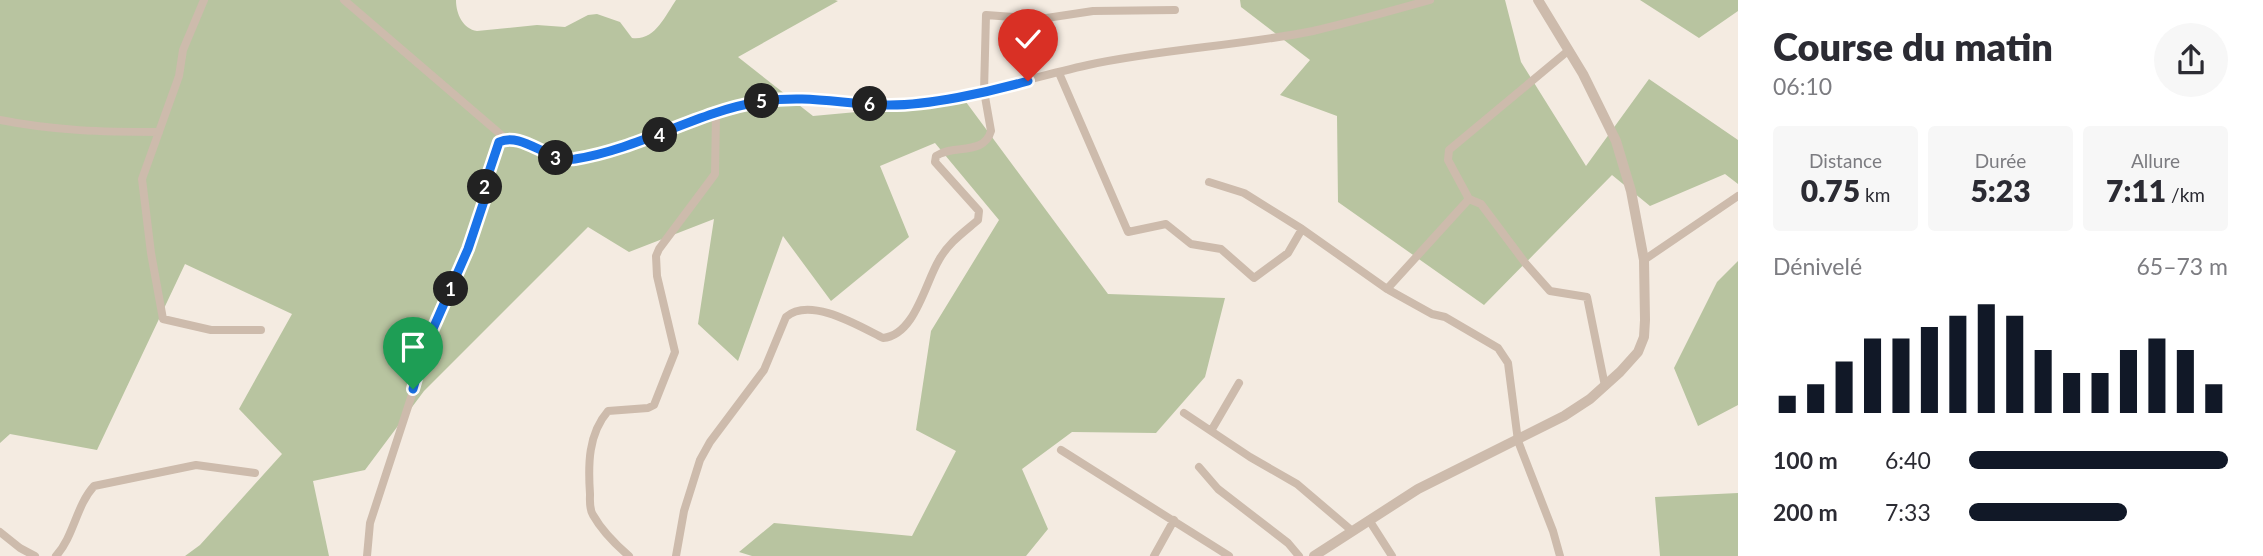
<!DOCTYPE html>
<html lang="fr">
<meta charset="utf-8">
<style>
:root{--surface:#fff;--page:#f7f7f7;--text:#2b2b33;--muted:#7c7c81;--accent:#111827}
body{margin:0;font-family:Lato,sans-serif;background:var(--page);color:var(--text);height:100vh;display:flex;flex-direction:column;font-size:26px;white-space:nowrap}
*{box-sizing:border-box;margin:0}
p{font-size:23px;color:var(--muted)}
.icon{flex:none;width:38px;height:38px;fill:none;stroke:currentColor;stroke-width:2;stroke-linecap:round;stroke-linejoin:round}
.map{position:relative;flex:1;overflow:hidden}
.panel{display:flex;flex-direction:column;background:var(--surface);width:525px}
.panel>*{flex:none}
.pin{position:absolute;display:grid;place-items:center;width:60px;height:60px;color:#fff;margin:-72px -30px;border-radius:50% 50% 50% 0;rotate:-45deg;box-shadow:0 0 7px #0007}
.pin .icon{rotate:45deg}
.km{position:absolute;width:35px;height:35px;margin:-18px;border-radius:50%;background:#222;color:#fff;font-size:19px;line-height:35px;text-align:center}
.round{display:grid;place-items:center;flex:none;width:74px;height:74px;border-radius:37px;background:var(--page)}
.summary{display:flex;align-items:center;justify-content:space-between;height:119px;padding:0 35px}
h1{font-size:38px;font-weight:800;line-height:52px}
.figures{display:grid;grid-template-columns:repeat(3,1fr);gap:10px;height:119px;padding:7px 35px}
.figures div{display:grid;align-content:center;border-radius:7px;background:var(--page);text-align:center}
.figures b{font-size:30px;font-weight:800}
.figures small{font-size:19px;font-weight:400}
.figures p{font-size:19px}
.chart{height:196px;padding:14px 35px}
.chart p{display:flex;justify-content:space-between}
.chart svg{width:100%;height:126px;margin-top:7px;stroke:var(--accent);stroke-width:6}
ul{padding:0 35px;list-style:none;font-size:23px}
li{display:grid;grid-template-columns:112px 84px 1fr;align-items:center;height:52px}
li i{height:18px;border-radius:9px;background:var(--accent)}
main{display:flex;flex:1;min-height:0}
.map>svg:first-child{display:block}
.green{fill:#b8c4a0}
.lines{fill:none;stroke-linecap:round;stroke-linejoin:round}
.minor{stroke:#cdbbac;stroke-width:8}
.tertiary{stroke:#cdbbac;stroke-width:10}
.route-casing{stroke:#fff;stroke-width:14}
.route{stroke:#1a73e8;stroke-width:9}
</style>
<main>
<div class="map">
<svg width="1738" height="556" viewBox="0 0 1738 556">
<rect width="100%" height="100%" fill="#f4ebe1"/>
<path class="green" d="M 0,0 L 456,0 C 456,14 463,29 477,31 L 537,25 L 565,27 L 588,15 L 597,14 L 620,22 L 632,38 C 655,41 665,16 676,0 L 835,0 L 838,1 L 738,57 L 813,116 L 966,102 L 1108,294 L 1225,298 L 1205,377 L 1156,433 L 1072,432 L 1022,469 L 1048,529 L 1026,556 L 752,556 L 739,552 L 774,523 L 912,536 L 956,451 L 916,430 L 931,331 L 999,220 L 935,143 L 880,166 L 909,237 L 831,301 L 783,236 L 738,361 L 698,324 L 714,219 L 629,252 L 588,227 L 424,391 L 365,470 L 313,481 L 329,556 L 185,556 L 200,545 L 282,454 L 239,409 L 292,314 L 185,264 L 97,450 L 10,434 L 0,443 Z
M 1240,0 L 1505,0 L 1521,62 L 1586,166 L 1649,79 L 1738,140 L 1738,184 L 1725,174 L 1650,206 L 1612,175 L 1484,305 L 1338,202 L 1337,116 L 1280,95 L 1310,60 L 1241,7 Z
M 1640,0 L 1738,0 L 1738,11 L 1699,38 Z
M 1738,261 L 1738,405 L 1698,426 L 1674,368 L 1717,282 Z
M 1738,493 L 1738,556 L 1660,556 L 1655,497 Z"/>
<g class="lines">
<path class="minor" d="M 204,0 L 183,50 L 179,76 L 142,179 L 151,253 L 163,319 L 211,330 L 261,330
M 344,0 L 506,139
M 1059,73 L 1128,232 L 1166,224 L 1191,244 L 1221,249 L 1254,278 L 1288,253 L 1302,229
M 0,120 C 55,131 104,132 159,132
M 1209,182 L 1244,193 L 1302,229 L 1387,289 L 1469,199 L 1448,160 L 1449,150 L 1569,50
M 1469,199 L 1481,204 L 1526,264 L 1550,291 L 1587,297 L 1605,386
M 1644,260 L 1738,196
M 1387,289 L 1432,314 L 1445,317 L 1498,348 L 1508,363 L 1518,441 L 1553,531 L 1560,556
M 1184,413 L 1250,457 L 1297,484 L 1351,530
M 1211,431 L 1239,383
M 1061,450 L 1229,556
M 1199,467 L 1218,489 L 1288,543 L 1299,556
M 1369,520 L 1392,556
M 0,532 L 20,548 L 35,556
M 56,556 C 74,536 76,506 94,486 L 196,465 L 255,473
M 367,556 L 370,523 L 421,367 L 425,347 L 468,249 L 485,198 L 485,184 L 499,142 C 521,132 541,158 563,159 C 573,160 584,157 594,154 C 650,142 700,114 755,102 C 808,91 860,110 913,104 C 973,97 1029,78 1088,65 C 1162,49 1239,46 1313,31 C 1352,22 1391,11 1430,0
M 629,556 C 615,544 602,531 593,515 C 589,509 590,501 590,494 C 588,465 588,434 608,411 L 648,408 L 654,405 L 675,352 L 657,276 L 656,256 L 659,249 L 715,174 L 716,114
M 676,556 L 684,511 L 700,460 L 710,442 L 764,370 L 786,317 C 810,296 859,326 883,338 C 915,335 925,283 939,260 C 948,243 964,232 978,220 L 979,211 L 935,162 L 936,156 C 953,144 984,156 991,131 L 984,91 L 986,15 L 1040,19 L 1093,11 L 1175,10
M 1154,556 L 1174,520"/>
<path class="tertiary" d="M 1314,556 L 1418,489 L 1564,416 L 1590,399 L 1620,372 L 1638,352 L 1644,337 L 1645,320 L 1644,260 L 1631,191 L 1616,141 L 1583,74 L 1538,0"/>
</g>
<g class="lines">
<g class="route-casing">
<path id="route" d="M 413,389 L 425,347 L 468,249 L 485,198 L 485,184 L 499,142 C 522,131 548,162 575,159 C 639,149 697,112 758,102 C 806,94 841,104 886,105 C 927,106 989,92 1028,81"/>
</g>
<use href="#route" class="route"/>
</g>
</svg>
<div class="pin" style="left:413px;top:389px;background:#1e9e55"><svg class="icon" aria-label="arrive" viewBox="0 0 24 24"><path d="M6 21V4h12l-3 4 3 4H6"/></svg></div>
<div class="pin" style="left:1028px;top:81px;background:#d93025"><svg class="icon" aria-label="check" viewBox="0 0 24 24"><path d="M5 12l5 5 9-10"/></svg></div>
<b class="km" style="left:451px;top:289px">1</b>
<b class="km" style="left:485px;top:187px">2</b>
<b class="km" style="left:556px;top:158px">3</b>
<b class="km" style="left:660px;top:135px">4</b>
<b class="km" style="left:762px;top:101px">5</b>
<b class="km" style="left:870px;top:104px">6</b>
</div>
<section class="panel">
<div class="summary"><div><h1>Course du matin</h1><p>06:10</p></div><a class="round"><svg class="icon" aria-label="share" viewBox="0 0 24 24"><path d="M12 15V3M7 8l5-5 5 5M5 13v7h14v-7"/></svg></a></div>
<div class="figures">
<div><p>Distance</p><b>0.75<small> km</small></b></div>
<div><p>Durée</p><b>5:23</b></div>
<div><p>Allure</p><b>7:11<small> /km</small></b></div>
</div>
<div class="chart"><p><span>Dénivelé</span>65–73 m</p>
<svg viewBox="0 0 160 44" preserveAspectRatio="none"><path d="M5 44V38M15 44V34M25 44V26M35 44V18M45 44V18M55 44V14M65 44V10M75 44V6M85 44V10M95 44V22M105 44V30M115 44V30M125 44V22M135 44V18M145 44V22M155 44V34"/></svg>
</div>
<ul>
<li><b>100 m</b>6:40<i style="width:100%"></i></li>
<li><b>200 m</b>7:33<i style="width:61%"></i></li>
</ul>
</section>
</main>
